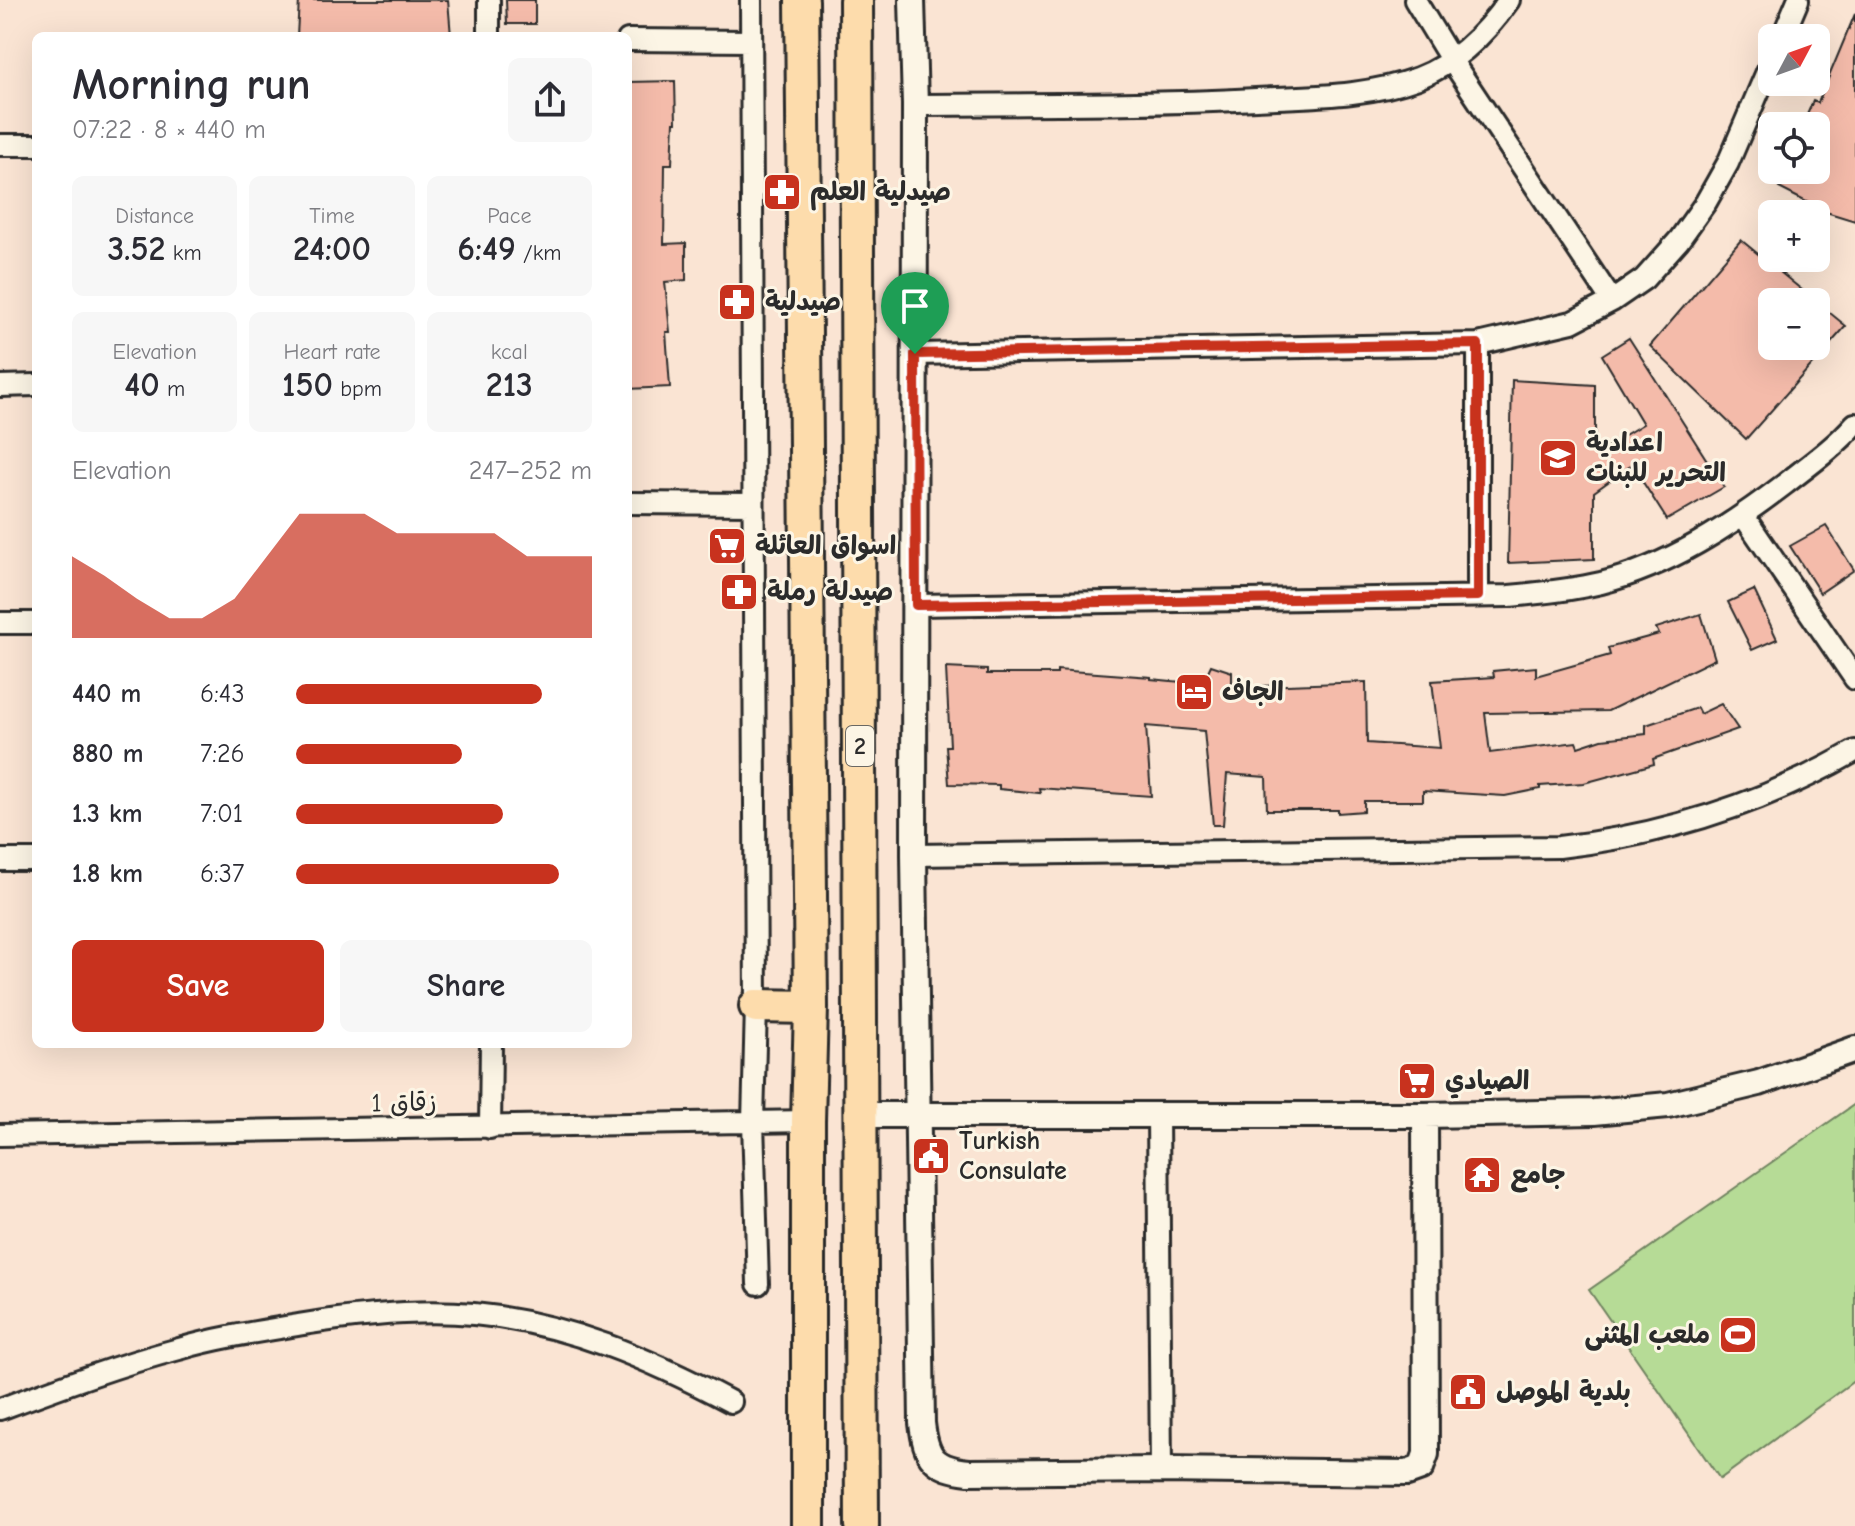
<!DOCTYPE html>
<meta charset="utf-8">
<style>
:root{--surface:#fff;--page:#f7f7f7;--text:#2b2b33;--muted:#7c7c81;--accent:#c8321e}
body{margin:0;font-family:"Comic Neue","Playpen Sans Arabic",sans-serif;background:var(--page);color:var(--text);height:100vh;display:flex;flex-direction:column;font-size:30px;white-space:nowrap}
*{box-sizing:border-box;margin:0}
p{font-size:26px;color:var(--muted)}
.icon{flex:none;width:44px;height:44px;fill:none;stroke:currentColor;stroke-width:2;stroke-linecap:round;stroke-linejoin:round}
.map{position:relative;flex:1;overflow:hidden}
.details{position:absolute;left:32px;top:32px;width:600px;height:1016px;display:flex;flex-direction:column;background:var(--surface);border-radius:12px;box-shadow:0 8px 32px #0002}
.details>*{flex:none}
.needle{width:52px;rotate:49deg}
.tools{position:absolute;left:1758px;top:24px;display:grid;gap:16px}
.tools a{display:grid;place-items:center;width:72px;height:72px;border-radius:12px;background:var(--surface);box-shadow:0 8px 32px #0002;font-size:40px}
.pin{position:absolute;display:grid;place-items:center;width:68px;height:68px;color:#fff;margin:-82px -34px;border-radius:50% 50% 50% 0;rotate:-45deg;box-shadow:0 0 8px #0007}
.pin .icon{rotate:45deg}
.round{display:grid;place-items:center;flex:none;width:84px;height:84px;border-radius:12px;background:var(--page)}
.summary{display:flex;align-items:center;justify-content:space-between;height:136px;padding:0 40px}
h1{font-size:44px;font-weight:700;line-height:60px}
.metrics{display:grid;grid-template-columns:repeat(3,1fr);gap:12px;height:136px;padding:8px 40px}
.metrics div{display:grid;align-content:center;border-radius:12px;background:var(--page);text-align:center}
.metrics b{font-size:34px;font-weight:700}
.metrics small{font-size:22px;font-weight:400}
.metrics p{font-size:22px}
.chart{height:224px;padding:16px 40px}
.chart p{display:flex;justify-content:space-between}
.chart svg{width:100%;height:144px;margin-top:8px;fill:var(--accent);opacity:.7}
.button{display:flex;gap:16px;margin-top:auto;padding:16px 40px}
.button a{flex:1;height:92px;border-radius:12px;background:var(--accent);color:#fff;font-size:32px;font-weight:700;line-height:92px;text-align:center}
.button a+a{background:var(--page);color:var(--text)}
ul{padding:0 40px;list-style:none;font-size:26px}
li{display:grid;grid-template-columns:128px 96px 1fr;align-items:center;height:60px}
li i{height:20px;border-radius:10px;background:var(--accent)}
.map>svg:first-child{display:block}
.green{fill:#b6db96;stroke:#708360;stroke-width:2}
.building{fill:#f4bbaa;stroke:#2b2b2b;stroke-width:2;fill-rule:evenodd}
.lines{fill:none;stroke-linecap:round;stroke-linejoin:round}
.minor-casing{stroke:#2b2b2b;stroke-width:26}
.tertiary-casing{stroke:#2b2b2b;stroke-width:30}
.trunk-casing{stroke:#2b2b2b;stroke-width:38}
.minor{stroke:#fcf5e5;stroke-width:20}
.tertiary{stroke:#fcf5e5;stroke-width:24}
.trunk{stroke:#fddcac;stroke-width:32}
.route-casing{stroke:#fff;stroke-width:16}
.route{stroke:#c8321e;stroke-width:10}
.labels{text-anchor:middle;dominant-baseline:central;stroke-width:6;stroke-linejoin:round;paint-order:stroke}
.shield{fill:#fcf5e5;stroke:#6a6863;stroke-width:2}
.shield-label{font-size:24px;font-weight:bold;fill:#2b2b2b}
.poi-label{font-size:26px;font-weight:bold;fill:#2b2b2b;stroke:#fcf5e5;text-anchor:start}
.street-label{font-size:26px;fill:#2b2b2b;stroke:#fcf5e5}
</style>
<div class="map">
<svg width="1855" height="1526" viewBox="0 0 1855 1526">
<rect width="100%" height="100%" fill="#fae4d3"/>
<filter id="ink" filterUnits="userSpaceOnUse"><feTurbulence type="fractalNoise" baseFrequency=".0125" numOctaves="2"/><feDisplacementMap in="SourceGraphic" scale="16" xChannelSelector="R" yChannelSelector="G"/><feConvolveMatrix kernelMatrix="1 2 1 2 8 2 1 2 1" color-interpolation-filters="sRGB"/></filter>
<g filter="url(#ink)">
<path class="green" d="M 1855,1104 L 1855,1380 L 1720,1479 L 1589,1290 Z"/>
<path class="building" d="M 299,0 L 448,0 L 451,36 L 350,34 L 350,36 L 297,36 Z
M 506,0 L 535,0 L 535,24 L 507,24 Z
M 1855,14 L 1855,221 L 1826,212 L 1779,188 L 1785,170 L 1816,170 L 1816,126 L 1802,126 L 1813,101 L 1818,103 Z
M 675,81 L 676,122 L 674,122 L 672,164 L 665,164 L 664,244 L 686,243 L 686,280 L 665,282 L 670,332 L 666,332 L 670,387 L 628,389 L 628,82 Z
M 1741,240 L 1846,326 L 1746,439 L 1650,346 ZM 1772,302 L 1816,302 L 1816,346 L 1772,346 Z
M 1629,338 L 1724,487 L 1667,520 L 1632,465 L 1594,492 L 1594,559 L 1508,563 L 1512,380 L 1595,385 L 1595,453 L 1643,424 L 1602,355 Z
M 1826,526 L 1854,570 L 1820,593 L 1790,546 Z
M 1754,590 L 1777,639 L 1752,650 L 1728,602 Z
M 1701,614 L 1715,659 L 1608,711 L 1485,713 L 1490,753 L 1576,742 L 1578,747 L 1602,739 L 1646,734 L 1646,725 L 1697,708 L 1700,714 L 1721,704 L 1738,729 L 1653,759 L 1654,764 L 1584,783 L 1540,786 L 1540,789 L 1505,796 L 1423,791 L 1423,801 L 1364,801 L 1364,811 L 1338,813 L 1338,810 L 1267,810 L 1266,777 L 1227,774 L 1223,825 L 1213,825 L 1204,731 L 1146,726 L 1151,796 L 1039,788 L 1040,793 L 999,789 L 999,785 L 949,784 L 946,746 L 950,746 L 946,668 L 987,670 L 987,674 L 1057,674 L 1057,670 L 1151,677 L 1151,679 L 1202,684 L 1211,665 L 1232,672 L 1232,687 L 1366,682 L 1367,743 L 1440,748 L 1432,681 L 1494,677 L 1493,671 L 1536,667 L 1536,676 L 1610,655 L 1608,648 L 1659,634 L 1656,628 Z"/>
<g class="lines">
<g class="minor-casing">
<path id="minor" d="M 489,0 L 489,36
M 751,0 L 756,1006 L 753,1122 L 758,1284
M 1415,0 L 1452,61 L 1612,301
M 1782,38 L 1798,0
M 628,40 L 751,41
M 915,105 C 1028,104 1142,105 1256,99 C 1311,96 1366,97 1418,78 C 1457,63 1486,33 1509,0
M 0,145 L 36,145
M 915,354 L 1478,344 L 1572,322 L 1612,301 L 1644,279 L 1679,240 L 1706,202 L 1728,163 L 1772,60
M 0,386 L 36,385
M 628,503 L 752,504
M 1743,515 L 1855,679
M 1478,596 L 1478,344
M 916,605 L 1509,596 C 1540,593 1571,590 1601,583 C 1669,566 1730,526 1785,484 C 1808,466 1835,447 1855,424
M 0,623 L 36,623
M 914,855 L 1559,847 C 1665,835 1763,804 1855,751
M 0,860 L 36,860
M 1158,1115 L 1161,1470
M 490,1128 L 491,1044
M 0,1135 L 808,1121
M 0,1409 C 59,1387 118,1365 179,1349 C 220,1337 262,1331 304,1324 C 360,1315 417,1309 474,1314 C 567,1323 650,1359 731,1402"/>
</g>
<g class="tertiary-casing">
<path id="tertiary" d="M 912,0 L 915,105 L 914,855 L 922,1423 C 926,1458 934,1468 969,1472 L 1161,1470 L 1407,1473 L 1421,1468 L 1426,1454 L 1425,1115
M 862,1115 L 1425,1115 L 1594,1112 L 1668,1105 L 1759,1083 L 1855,1049"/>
</g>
<g class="trunk-casing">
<path id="trunk" d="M 802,0 L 811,1007 L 808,1121 L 808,1526
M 856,0 L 862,1526
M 756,1006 L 811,1007"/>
</g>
<use href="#minor" class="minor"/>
<use href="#tertiary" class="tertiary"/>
<use href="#trunk" class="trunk"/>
</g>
</g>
<g class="lines" filter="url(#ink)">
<g class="route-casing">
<path id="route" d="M 1478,344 L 1478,596 L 916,605 L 915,354 Z"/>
</g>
<use href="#route" class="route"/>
</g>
<defs>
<g id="pharmacy-square" transform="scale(2)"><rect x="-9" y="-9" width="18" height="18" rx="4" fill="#c8321e" stroke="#fcf5e5"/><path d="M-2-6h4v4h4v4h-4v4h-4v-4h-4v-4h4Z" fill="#fff"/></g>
<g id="school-square" transform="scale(2)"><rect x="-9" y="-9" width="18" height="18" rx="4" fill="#c8321e" stroke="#fcf5e5"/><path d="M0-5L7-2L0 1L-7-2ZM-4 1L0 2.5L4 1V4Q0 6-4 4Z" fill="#fff"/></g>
<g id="supermarket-square" transform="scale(2)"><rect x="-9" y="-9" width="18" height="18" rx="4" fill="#c8321e" stroke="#fcf5e5"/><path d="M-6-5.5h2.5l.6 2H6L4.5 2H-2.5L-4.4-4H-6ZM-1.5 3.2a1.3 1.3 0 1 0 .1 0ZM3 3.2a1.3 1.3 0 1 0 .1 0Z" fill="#fff"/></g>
<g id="hotel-square" transform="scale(2)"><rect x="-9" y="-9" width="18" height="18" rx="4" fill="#c8321e" stroke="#fcf5e5"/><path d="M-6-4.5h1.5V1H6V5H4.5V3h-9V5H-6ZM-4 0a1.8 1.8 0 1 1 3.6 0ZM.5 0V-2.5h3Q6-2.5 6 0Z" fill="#fff"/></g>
<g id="civic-square" transform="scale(2)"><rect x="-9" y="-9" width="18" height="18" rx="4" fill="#c8321e" stroke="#fcf5e5"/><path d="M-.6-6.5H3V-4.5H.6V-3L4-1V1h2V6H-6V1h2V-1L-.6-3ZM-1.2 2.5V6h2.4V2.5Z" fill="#fff"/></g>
<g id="temple-square" transform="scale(2)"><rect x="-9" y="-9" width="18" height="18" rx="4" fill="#c8321e" stroke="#fcf5e5"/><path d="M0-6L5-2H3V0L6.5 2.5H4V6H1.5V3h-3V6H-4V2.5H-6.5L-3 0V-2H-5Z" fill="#fff"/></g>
<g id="stadium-square" transform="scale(2)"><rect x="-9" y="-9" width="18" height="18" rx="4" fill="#c8321e" stroke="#fcf5e5"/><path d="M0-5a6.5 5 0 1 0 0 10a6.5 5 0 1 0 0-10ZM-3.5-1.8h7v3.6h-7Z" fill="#fff"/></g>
</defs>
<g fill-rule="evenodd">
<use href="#pharmacy-square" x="782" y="192"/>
<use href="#pharmacy-square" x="737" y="302"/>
<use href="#school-square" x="1558" y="458"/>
<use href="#supermarket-square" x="727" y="546"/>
<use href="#pharmacy-square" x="739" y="592"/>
<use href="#hotel-square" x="1194" y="692"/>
<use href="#supermarket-square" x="1417" y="1081"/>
<use href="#civic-square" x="931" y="1156"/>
<use href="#temple-square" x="1482" y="1175"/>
<use href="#stadium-square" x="1738" y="1335"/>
<use href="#civic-square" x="1468" y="1392"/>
</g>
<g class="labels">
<rect class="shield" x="846" y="726" width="28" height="40" rx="6"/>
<g class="shield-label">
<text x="860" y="746">2</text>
</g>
<g class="poi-label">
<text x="810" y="192">صيدلية العلم</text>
<text x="765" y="302">صيدلية</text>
<text x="1586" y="443">اعدادية<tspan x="1586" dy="30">التحرير للبنات</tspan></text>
<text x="755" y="546">اسواق العائلة</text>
<text x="767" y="592">صيدلة رملة</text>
<text x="1222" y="692">الجاف</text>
<text x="1445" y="1081">الصيادي</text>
<text x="959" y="1141">Turkish<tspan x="959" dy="30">Consulate</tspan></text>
<text x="1510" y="1175">جامع</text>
<text x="1710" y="1335" text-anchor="end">ملعب المثنى</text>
<text x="1496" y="1392">بلدية الموصل</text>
</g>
<g class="street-label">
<text transform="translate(404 1103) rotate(-1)">زقاق 1</text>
</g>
</g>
</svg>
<div class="tools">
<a><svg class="needle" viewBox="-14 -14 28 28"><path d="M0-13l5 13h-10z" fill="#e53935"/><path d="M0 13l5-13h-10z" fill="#7c7c81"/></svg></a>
<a><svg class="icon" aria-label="locate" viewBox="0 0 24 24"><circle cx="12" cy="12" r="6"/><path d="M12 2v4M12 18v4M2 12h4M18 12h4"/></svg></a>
<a>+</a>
<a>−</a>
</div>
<div class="pin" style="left:915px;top:354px;background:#1e9e55"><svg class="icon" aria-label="arrive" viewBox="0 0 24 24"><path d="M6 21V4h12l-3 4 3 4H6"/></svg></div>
<section class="details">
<div class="summary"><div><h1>Morning run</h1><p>07:22 · 8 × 440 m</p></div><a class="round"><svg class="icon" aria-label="share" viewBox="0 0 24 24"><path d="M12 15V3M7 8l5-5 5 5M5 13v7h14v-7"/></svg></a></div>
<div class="metrics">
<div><p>Distance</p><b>3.52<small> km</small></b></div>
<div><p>Time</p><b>24:00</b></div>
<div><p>Pace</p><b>6:49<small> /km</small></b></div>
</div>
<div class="metrics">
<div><p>Elevation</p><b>40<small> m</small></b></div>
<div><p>Heart rate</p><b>150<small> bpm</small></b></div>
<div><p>kcal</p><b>213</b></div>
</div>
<div class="chart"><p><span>Elevation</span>247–252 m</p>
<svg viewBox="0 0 160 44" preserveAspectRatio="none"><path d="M0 44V19L10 25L20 32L30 38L40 38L50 32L60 19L70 6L80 6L90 6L100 12L110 12L120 12L130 12L140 19L150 19L160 19V44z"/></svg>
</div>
<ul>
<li><b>440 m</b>6:43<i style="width:83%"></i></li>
<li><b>880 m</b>7:26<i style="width:56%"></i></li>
<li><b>1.3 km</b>7:01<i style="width:70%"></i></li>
<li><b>1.8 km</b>6:37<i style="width:89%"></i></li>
</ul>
<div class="button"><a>Save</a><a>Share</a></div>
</section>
</div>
